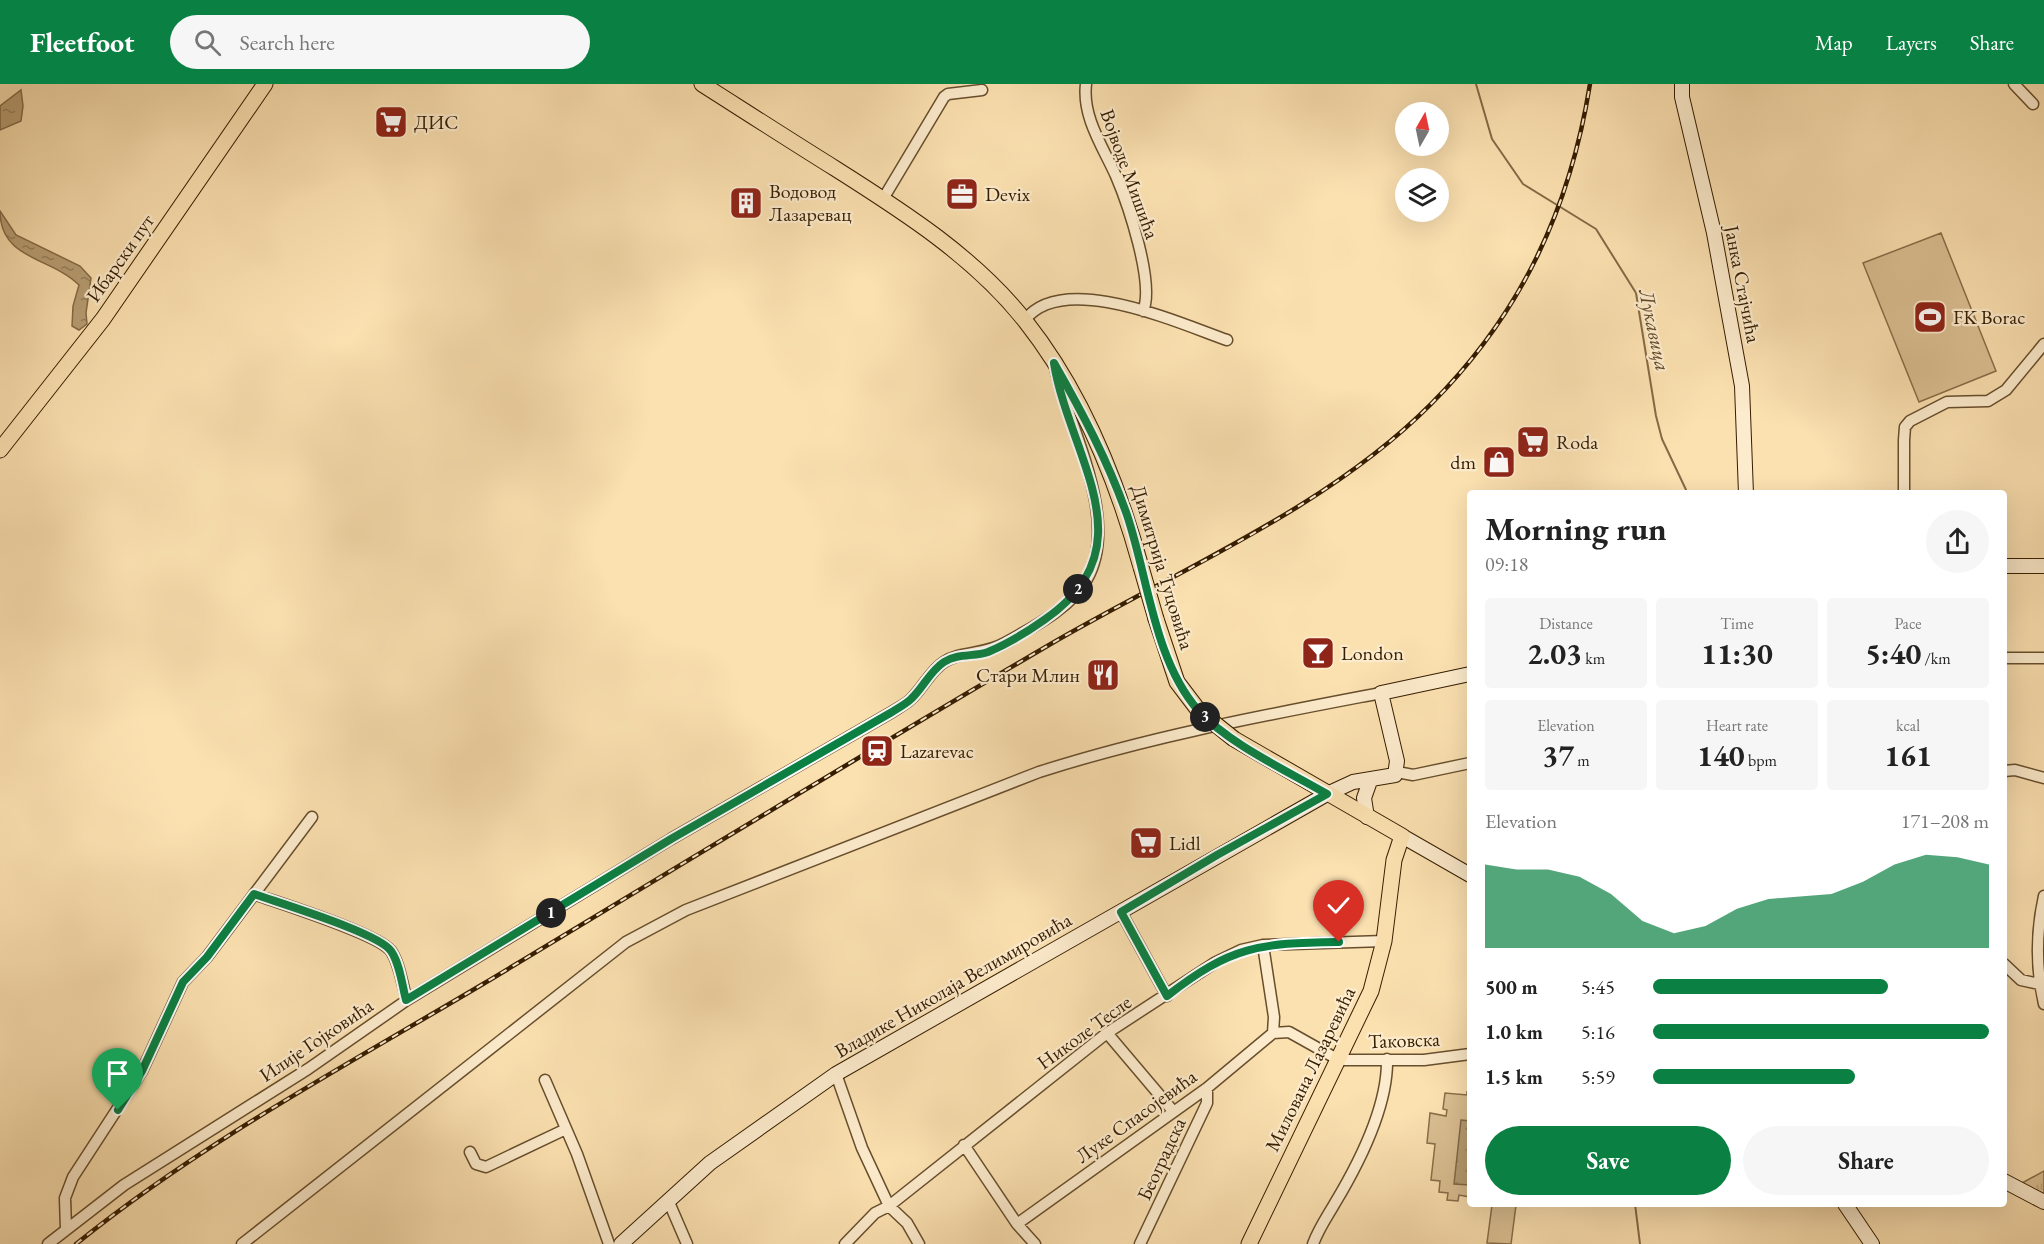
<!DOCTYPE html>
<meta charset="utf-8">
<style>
:root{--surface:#fff;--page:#f6f6f6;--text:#222;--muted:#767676;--accent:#0b8043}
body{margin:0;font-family:"EB Garamond",serif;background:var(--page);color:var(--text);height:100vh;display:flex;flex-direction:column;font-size:22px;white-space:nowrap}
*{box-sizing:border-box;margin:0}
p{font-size:20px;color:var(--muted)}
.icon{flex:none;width:33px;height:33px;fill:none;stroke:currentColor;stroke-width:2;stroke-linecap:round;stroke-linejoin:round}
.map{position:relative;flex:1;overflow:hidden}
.details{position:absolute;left:1467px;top:406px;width:540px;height:717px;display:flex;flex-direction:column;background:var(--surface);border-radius:6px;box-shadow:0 6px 24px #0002}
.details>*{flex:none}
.needle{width:39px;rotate:9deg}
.tools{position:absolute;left:1395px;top:18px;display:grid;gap:12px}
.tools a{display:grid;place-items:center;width:54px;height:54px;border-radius:50%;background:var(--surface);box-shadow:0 6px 24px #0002;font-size:30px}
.pin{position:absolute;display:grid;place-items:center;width:51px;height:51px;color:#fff;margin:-62px -26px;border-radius:50% 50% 50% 0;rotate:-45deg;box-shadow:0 0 6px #0007}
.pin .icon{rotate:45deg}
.km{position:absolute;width:30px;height:30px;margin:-15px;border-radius:50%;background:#222;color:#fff;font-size:16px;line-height:30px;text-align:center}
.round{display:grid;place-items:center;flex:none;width:63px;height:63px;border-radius:32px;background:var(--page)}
.head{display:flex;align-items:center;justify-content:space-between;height:102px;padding:0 18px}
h1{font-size:33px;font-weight:700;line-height:45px}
.stats{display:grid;grid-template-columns:repeat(3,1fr);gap:9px;height:102px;padding:6px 18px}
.stats div{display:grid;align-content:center;border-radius:6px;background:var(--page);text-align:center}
.stats b{font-size:30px;font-weight:700}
.stats small{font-size:16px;font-weight:400}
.stats p{font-size:16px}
.chart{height:168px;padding:12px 18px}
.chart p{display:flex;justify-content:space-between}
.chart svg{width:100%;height:108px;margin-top:6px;fill:var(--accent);opacity:.7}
.cta{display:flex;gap:12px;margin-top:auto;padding:12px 18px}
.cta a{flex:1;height:69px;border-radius:36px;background:var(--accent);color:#fff;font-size:24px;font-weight:700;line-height:69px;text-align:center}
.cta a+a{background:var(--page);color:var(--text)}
ul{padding:0 18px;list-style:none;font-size:20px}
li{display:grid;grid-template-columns:96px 72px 1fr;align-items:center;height:45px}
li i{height:15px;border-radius:8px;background:var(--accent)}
header{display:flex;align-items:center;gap:36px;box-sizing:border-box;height:84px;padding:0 30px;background:var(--accent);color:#fff}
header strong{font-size:28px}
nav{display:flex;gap:33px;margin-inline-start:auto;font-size:21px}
.search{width:420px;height:54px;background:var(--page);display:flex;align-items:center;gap:15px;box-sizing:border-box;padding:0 21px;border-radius:33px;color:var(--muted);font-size:22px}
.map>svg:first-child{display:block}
.grass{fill:#dabf92;stroke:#886e49;stroke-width:1.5}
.park{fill:url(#park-tufts);stroke:#886e49;stroke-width:1.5}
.water{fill:url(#water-ripples);stroke:#846a46;stroke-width:1.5}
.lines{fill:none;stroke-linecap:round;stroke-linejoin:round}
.stream{stroke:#846a46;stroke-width:2}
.street-casing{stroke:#674e2c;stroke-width:13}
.secondary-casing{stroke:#361d00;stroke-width:16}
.primary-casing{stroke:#361d00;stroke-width:17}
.street{stroke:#fcebcc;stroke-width:10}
.secondary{stroke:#fcebcc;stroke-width:14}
.primary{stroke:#fbe0b0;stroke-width:15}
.rail-casing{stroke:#361d00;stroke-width:4.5}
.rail{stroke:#fcebcc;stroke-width:2;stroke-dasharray:7;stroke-linecap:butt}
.primary-bridge-casing{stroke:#361d00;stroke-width:17;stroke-linecap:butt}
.primary-bridge{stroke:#fbe0b0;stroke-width:15}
.route-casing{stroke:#fff;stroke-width:12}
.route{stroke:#0b8043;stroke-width:8}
.labels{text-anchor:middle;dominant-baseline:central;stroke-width:4.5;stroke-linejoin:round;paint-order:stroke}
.poi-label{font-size:20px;fill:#361d00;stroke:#fcebcc;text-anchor:start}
.street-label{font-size:20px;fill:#361d00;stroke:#fcebcc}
.water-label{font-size:21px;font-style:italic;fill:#644a29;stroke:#fcebcc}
</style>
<header>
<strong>Fleetfoot</strong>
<div class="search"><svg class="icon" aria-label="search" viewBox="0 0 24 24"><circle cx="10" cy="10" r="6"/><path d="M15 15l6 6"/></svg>Search here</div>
<nav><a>Map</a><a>Layers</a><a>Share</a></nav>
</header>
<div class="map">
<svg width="2044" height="1160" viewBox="0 0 2044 1160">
<defs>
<pattern id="park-tufts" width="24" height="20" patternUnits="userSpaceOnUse" patternTransform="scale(1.5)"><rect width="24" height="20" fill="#dabf92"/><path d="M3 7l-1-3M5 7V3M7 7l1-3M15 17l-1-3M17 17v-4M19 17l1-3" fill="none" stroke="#bca47c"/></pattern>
<pattern id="water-ripples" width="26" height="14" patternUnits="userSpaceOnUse" patternTransform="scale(1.5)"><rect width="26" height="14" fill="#b89e74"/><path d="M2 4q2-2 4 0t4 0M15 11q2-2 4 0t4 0" fill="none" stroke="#96805d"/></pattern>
</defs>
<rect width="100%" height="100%" fill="#fbe0b0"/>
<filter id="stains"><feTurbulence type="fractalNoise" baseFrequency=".00333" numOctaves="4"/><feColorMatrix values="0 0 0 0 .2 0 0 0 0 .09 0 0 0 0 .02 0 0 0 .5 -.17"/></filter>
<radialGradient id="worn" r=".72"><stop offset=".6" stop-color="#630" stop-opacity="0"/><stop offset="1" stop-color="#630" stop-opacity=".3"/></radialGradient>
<path class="grass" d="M 1941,149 L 1996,287 L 1919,318 L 1863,179 Z
M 1467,1008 L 1470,1009 L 1470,1113 L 1459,1111 L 1458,1117 L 1447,1116 L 1448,1109 L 1439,1108 L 1440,1097 L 1431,1096 L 1435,1060 L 1427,1059 L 1430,1029 L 1446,1032 L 1447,1026 L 1443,1025 L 1445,1009 L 1467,1011 Z
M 1492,1121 L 1516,1121 L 1511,1160 L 1487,1159 Z"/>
<path class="park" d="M 2044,1087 L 2044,1110 L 2022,1099 Z"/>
<path class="water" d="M 21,6 L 23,22 L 21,37 L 0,46 L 0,22 Z
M 0,127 L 16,151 L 80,182 L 91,194 L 86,229 L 87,240 L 79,246 L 72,242 L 73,222 L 79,201 C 51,173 0,176 0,127 Z
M 1461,1036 L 1470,1037 L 1470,1101 L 1454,1100 Z"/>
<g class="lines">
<path class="stream" d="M 1476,0 L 1492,55 L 1523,100 L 1596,145 L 1636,209 L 1656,332 L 1662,355 L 1688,410
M 1635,1120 L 1640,1160"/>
<g class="street-casing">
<path id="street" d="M 1086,0 C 1082,33 1103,63 1116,92 C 1128,120 1155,200 1143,227
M 2014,0 L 2033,20
M 883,115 L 944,13 L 948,10 L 982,6
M 1025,236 C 1063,186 1181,240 1227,256
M 1904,410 L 1904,356 L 1905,343 L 1910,337 L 1947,318 L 1988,317 L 2006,306 L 2044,260
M 2004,574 L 2044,574
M 2004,687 L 2015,686 L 2044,694
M 1397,688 L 1413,691 L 1470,679
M 254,810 C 279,819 379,850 391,867 C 400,880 402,901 407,916
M 2044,812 C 2036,848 2036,885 2044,920
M 1121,828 L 1167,912
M 1263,861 L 1274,933 L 1273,949 L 1289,948 L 1339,976 L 1424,976 L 1470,970
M 2004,880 L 2021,896 L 2039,900
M 1107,949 L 1173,1027
M 836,990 L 862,1064 L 889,1122 L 907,1139 L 919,1160
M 545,996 L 577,1070 L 609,1160
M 964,1061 L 1017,1140 L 1035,1160
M 470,1068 L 476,1080 L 486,1083 L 566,1045
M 668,1116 L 687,1160
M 1017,1140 L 1207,1004 L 1273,949
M 66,1146 L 65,1114 L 73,1093 L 142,987 L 183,898 L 207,873 L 312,733
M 48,1160 L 124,1101 L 308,985 L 407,916 L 671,755 L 892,628 C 898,624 906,620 911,615 C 923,604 930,587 944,578 C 961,567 984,571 1005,559 C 1033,543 1070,525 1087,495 C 1120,437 1071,347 1056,288
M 242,1160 L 626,858 L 686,826 L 1039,688 C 1151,652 1266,631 1381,609
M 845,1160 L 875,1129 L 889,1122 L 1107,949 L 1216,878 L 1241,866 L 1263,861 L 1384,857
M 1140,1160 L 1207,1019 L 1207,1004
M 1313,1160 C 1319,1144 1327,1133 1335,1119 C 1359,1079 1388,1022 1387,975"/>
</g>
<g class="secondary-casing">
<path id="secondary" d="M 1682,0 L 1682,13 L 1714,149 L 1742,302 L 1746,410
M 2004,482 L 2044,482
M 1367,733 L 1364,714 L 1369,700
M 1402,752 L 1470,791
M 2004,1097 L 2044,1118
M 1845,1120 L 1872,1160
M 621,1160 L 710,1079 L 836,990 L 1327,710 L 1353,698 L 1395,691 L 1397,677 L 1381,609 L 1470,590"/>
</g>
<g class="primary-casing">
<path id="primary" d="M 702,0 C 746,28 791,57 836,85 C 904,128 976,174 1026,238 C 1082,309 1117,396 1141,483
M 0,366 L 103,235 L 265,0
M 1156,535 L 1177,598 L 1199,627
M 1234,655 L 1402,752 L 1394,776 L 1384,857 L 1371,907 L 1249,1160"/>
</g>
<use href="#street" class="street"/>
<use href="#secondary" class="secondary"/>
<use href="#primary" class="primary"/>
<g class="rail-casing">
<path id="rail" d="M 76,1160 C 201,1059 345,982 483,900 C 671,787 859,672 1049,561 C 1174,488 1328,424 1431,320 C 1521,230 1570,125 1590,0"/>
</g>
<use href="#rail" class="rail"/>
<g class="primary-bridge-casing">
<path id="primary-bridge" d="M 1141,483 L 1156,535
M 1199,627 L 1234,655"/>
</g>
<use href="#primary-bridge" class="primary-bridge"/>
</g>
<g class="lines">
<g class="route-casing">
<path id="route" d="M 118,1026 L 142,987 L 183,898 L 207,873 L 254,810 C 279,819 379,849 391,867 C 400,880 402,901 406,916 L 671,755 L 892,628 C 898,624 906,620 911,615 C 923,604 930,587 944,578 C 958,569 974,573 988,568 C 1007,560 1027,548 1044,536 C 1151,463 1069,373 1054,279 C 1082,328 1108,377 1127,431 C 1148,493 1154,576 1198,626 C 1230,661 1286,686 1327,710 L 1217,771 L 1121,828 L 1167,912 C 1231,862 1259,859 1339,858"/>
</g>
<use href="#route" class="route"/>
</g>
<defs>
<g id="supermarket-square" transform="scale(1.725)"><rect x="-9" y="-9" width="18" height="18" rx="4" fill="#8f2418" stroke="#fcebcc"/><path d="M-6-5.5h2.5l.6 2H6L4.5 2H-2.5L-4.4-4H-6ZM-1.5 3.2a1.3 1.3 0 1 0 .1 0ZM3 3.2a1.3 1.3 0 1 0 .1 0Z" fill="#fff"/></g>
<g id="office-square" transform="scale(1.725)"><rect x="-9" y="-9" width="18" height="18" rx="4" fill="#8f2418" stroke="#fcebcc"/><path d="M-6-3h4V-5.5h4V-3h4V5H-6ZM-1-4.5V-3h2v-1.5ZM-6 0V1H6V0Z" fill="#fff"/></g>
<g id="building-square" transform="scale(1.725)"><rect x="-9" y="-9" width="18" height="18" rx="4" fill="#8f2418" stroke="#fcebcc"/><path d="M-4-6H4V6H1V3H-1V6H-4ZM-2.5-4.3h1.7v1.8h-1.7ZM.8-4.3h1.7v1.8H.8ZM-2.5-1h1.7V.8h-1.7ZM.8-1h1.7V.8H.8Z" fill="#fff"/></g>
<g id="stadium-square" transform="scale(1.725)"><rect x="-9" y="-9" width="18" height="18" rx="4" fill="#8f2418" stroke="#fcebcc"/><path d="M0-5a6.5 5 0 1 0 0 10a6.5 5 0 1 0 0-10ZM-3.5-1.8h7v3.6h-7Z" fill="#fff"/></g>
<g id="shop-square" transform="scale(1.725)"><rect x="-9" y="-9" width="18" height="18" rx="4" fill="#8f2418" stroke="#fcebcc"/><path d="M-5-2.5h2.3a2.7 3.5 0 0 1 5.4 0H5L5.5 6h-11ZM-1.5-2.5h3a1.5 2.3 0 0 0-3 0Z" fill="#fff"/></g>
<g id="bar-square" transform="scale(1.725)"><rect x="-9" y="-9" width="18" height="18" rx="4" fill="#8f2418" stroke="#fcebcc"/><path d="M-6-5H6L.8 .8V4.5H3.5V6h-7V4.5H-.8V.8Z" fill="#fff"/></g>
<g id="restaurant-square" transform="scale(1.725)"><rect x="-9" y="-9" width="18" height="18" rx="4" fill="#8f2418" stroke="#fcebcc"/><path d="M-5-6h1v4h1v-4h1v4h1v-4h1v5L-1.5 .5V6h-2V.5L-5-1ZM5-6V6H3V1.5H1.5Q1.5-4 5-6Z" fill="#fff"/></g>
<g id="station-square" transform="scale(1.725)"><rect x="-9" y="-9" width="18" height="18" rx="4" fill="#8f2418" stroke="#fcebcc"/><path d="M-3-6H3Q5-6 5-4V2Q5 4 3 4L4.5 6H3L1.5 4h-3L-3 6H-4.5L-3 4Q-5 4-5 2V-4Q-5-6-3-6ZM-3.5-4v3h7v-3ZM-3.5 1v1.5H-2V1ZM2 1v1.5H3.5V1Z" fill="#fff"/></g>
</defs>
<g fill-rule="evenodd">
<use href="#supermarket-square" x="391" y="38"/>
<use href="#office-square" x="962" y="110"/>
<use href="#building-square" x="746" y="119"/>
<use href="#stadium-square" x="1930" y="233"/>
<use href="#supermarket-square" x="1533" y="358"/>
<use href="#shop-square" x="1499" y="378"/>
<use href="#bar-square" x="1318" y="569"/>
<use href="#restaurant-square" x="1103" y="591"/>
<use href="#station-square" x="877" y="667"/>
<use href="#supermarket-square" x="1146" y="759"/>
</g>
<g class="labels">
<g class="poi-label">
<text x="414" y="38">ДИС</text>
<text x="769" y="107">Водовод<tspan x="769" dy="23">Лазаревац</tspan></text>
<text x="985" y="110">Devix</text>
<text x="1953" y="233">FK Borac</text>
<text x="1556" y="358">Roda</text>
<text x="1476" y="378" text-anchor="end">dm</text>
<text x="1341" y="569">London</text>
<text x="1080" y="591" text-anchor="end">Стари Млин</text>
<text x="900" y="667">Lazarevac</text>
<text x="1169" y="759">Lidl</text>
</g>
<g class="street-label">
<text transform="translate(1130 90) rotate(70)">Војводе Мишића</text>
<text transform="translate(120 174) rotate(-55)">Ибарски пут</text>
<text transform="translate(1743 200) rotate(79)">Јанка Стајчића</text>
<text transform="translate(1163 483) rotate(73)">Димитрија Туцовића</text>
<text transform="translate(953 901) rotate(-30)">Владике Николаја Велимировића</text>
<text transform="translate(1084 948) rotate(-36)">Николе Тесле</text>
<text transform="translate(316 956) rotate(-34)">Илије Гојковића</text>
<text transform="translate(1404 956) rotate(-2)">Таковска</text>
<text transform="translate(1310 985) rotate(-64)">Милована Лазаревића</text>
<text transform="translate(1136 1032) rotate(-36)">Луке Спасојевића</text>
<text transform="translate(1161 1075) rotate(-65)">Београдска</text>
</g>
<g class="water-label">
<text transform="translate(1655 246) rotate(78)">Лукавица</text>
</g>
</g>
<rect width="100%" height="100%" filter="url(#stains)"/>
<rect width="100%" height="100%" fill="url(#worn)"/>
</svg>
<div class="tools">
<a><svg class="needle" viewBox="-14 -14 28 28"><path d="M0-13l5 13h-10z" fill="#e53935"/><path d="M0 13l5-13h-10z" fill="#767676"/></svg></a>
<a><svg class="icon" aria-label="layers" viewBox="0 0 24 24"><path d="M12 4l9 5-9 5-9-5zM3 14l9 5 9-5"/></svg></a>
</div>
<div class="pin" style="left:118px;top:1026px;background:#1e9e55"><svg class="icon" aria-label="arrive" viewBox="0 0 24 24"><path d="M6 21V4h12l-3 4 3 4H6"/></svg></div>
<div class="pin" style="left:1339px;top:858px;background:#d93025"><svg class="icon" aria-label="check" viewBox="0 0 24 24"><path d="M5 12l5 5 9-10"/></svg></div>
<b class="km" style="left:551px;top:829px">1</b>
<b class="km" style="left:1078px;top:505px">2</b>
<b class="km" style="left:1205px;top:633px">3</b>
<section class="details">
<div class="head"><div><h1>Morning run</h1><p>09:18</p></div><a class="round"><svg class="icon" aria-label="share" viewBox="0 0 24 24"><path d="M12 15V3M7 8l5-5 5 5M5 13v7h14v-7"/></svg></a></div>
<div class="stats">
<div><p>Distance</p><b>2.03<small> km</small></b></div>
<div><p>Time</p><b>11:30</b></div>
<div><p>Pace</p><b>5:40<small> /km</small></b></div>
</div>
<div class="stats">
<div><p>Elevation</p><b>37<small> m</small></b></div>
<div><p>Heart rate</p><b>140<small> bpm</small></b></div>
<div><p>kcal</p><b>161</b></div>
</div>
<div class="chart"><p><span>Elevation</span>171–208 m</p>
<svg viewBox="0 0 160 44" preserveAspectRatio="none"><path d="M0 44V10L10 12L20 12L30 15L40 22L50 33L60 38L70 35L80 28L90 24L100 23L110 22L120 17L130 10L140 6L150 7L160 10V44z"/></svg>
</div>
<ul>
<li><b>500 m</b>5:45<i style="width:70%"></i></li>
<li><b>1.0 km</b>5:16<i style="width:100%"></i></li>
<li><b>1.5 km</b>5:59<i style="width:60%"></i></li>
</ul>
<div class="cta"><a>Save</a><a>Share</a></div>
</section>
</div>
